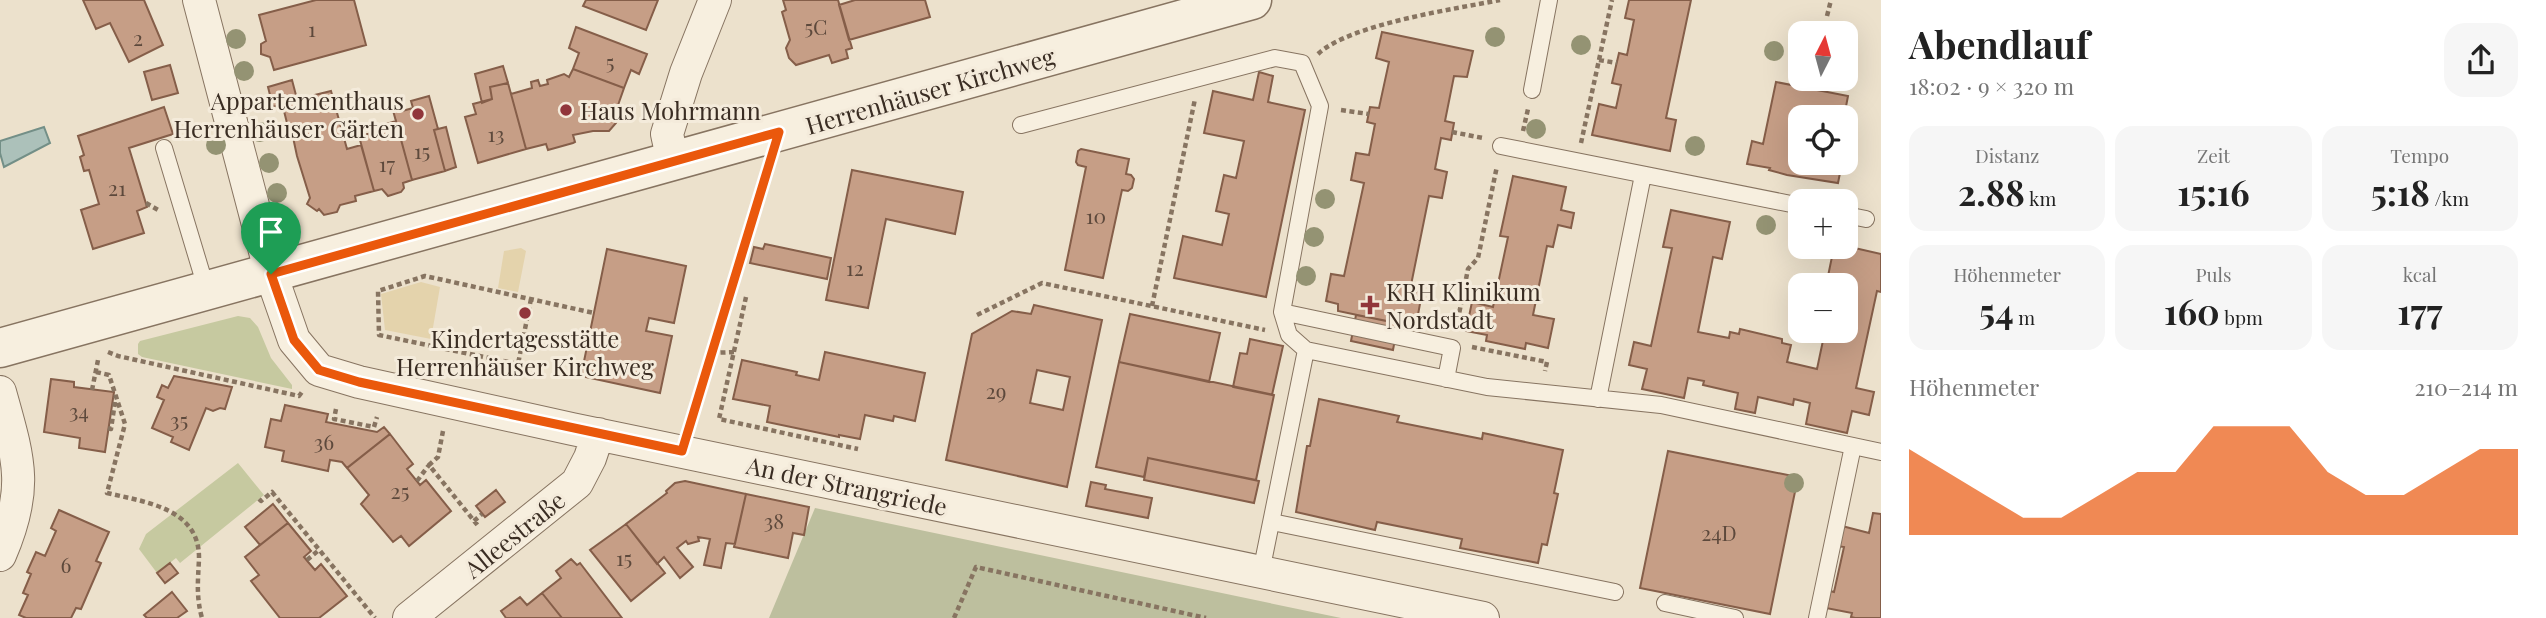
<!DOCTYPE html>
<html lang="de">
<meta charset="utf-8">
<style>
:root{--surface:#fff;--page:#f6f6f6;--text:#222;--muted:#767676;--accent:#ea580c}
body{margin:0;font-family:"Playfair Display",serif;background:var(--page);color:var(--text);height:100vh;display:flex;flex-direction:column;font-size:26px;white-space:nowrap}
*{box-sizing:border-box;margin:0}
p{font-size:23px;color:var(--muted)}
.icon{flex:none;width:38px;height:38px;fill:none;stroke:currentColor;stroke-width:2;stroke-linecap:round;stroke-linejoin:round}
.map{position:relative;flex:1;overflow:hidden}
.drawer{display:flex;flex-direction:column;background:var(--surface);width:665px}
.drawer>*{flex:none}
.needle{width:46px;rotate:6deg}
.buttons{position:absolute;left:1788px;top:21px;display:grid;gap:14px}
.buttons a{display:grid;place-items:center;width:70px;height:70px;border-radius:14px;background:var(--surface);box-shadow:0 7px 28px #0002;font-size:35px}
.pin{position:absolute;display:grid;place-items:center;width:60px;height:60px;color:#fff;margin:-72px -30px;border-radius:50% 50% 50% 0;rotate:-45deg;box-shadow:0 0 7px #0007}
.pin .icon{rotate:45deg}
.round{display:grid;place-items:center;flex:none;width:74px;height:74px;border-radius:21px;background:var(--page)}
.overview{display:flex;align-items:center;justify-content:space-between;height:119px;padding:0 28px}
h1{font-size:38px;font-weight:700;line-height:52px}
.metrics{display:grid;grid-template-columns:repeat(3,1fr);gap:10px;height:119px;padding:7px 28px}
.metrics div{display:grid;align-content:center;border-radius:18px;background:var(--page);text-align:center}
.metrics b{font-size:35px;font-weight:700}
.metrics small{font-size:19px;font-weight:400}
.metrics p{font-size:19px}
.chart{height:196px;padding:14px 28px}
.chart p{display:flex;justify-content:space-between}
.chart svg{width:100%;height:126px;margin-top:7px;fill:var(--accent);opacity:.7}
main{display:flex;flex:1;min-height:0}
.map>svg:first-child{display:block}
.green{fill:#c6c9a0}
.sand{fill:#e4d3ac}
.cemetery{fill:#bdbf9e}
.water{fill:#acc1ba;stroke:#738f87;stroke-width:2}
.building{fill:#c69e86;stroke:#855e49;stroke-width:2;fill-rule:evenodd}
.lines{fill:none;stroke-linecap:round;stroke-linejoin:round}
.service-casing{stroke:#877461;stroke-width:18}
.minor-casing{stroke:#877461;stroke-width:34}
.tertiary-casing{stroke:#877461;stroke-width:41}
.path{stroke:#877461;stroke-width:4.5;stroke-dasharray:5 3.5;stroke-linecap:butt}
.service{stroke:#f7efdf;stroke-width:16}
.minor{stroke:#f7efdf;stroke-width:32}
.tertiary{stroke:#f7efdf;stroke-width:38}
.tree{fill:#949373}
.route-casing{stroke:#fff;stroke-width:14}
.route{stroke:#ea580c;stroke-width:9}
.poi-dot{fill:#91363b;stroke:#f4ebdb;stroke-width:2.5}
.labels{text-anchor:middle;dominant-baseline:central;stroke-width:6;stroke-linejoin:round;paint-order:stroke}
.number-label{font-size:21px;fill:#5d493c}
.street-label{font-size:24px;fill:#3a2d23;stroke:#f4ebdb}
.poi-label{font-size:24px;fill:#3a2d23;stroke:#f4ebdb;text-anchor:start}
</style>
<main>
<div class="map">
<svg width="1881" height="618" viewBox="0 0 1881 618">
<rect width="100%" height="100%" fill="#ece1cc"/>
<path class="green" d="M 238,316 L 250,318 L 258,327 L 271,358 L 292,385 L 292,389 L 142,357 L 138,354 L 138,344 L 140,341 Z
M 238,463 L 264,495 L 180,563 L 176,558 L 157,573 L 139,549 L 146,534 Z"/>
<path class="sand" d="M 521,248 L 526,251 L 518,292 L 498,288 L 504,251 Z
M 421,282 L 440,287 L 431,339 L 385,330 L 381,294 Z"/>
<path class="cemetery" d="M 815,508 L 1341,618 L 769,618 Z"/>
<path class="water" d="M 44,127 L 50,143 L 4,167 L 0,153 L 0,141 Z"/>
<path class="building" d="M 83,0 L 144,0 L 163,45 L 129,62 L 110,23 L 96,29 Z
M 316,0 L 354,0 L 366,45 L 274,70 L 270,57 L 261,54 L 261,44 L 266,41 L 259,15 Z
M 586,0 L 658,0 L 646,30 L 583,6 Z
M 783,0 L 838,0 L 852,48 L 846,50 L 848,58 L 832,63 L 829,55 L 796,65 L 789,58 L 786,48 L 790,40 L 782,12 L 786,10 Z
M 855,0 L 925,0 L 930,17 L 849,40 L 839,5 Z
M 1629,0 L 1691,0 L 1666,118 L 1676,120 L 1670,151 L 1592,135 L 1599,104 L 1616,108 L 1621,85 L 1612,83 L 1619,53 L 1627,55 L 1634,20 L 1625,18 Z
M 576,27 L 647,54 L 639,74 L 631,70 L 624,88 L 573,69 L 579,53 L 569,48 Z
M 1382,32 L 1473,51 L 1467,77 L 1454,76 L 1445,121 L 1454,123 L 1451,140 L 1441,138 L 1435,169 L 1447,172 L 1442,198 L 1429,196 L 1410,290 L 1422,293 L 1417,320 L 1404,318 L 1401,324 L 1338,311 L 1338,304 L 1326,301 L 1331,274 L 1344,276 L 1364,183 L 1351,180 L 1356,153 L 1369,155 L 1375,124 L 1367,122 L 1370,107 L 1379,108 L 1389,62 L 1376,58 Z
M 170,65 L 178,93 L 152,100 L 144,72 Z
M 503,66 L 508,83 L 490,87 L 492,99 L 482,103 L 475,74 Z
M 573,69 L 624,88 L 617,108 L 618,118 L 616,123 L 609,131 L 593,131 L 573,135 L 575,142 L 573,143 L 548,150 L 546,144 L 526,149 L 511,94 L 532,88 L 531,82 L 538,80 L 540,86 L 548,84 L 547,80 L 564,74 L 569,77 Z
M 1259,72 L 1273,76 L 1268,102 L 1305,110 L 1266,297 L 1174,278 L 1183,236 L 1222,245 L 1229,214 L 1216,211 L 1224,175 L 1236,178 L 1244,141 L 1204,133 L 1213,91 L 1253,100 Z
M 292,80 L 297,99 L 273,107 L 268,87 Z
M 1776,82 L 1848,96 L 1844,117 L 1801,117 L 1801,163 L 1842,163 L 1838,183 L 1787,175 L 1769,170 L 1770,168 L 1747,164 L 1752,141 L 1763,144 Z
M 508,83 L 526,149 L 478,163 L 465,117 L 476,114 L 473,104 L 492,99 L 490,87 Z
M 331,91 L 347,149 L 361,145 L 374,191 L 355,196 L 356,201 L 340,205 L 337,212 L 324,215 L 319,209 L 317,211 L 307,204 L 310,198 L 297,156 L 290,123 L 287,123 L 282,103 Z
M 429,96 L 438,129 L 434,130 L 445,171 L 412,180 L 391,103 L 398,100 L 402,111 L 413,108 L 411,101 Z
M 164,107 L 173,134 L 129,148 L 147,207 L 137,211 L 144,233 L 93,249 L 81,210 L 99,204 L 89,170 L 84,171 L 80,157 L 84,155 L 78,136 Z
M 396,121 L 412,180 L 403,183 L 404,188 L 401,192 L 388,196 L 382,189 L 374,191 L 360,140 L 364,135 L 372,133 L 370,125 L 375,124 L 376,127 Z
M 446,127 L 456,167 L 445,171 L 434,130 Z
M 1081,149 L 1129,159 L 1126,174 L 1131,175 L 1134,179 L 1132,188 L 1128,191 L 1122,190 L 1103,278 L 1065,270 L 1086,167 L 1078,165 L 1076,162 L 1078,151 Z
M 852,170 L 963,192 L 955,234 L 886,219 L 868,308 L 826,300 Z
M 1513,176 L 1566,187 L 1561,210 L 1574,213 L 1571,228 L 1558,225 L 1553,247 L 1547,246 L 1533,315 L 1554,319 L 1548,348 L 1526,343 L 1525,349 L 1486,341 L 1487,335 L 1466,331 L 1472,302 L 1493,307 L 1508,237 L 1500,236 Z
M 1671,210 L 1730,222 L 1722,259 L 1713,257 L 1698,332 L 1729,338 L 1730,332 L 1739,334 L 1740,329 L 1782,339 L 1782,343 L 1791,345 L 1787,362 L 1817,369 L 1825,331 L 1846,331 L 1846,285 L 1835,285 L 1835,283 L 1827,281 L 1834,247 L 1846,246 L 1881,254 L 1881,292 L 1877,291 L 1856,388 L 1874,392 L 1869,415 L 1852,411 L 1847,433 L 1806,424 L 1810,403 L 1794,399 L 1793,405 L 1758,397 L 1755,413 L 1735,409 L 1738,393 L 1703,385 L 1704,381 L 1688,378 L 1684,398 L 1642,389 L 1647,369 L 1629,365 L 1634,342 L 1651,346 L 1672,248 L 1663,247 Z
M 765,244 L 831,258 L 827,279 L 750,263 L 754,247 L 763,249 Z
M 607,249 L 686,266 L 674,323 L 649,318 L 646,331 L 672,336 L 660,393 L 581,376 Z
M 1034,305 L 1102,320 L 1067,487 L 946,460 L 972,334 L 1012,311 L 1031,314 ZM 1037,370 L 1070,377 L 1063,410 L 1030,403 Z
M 1130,314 L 1220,333 L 1209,382 L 1119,362 Z
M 1356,315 L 1398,323 L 1393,350 L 1351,341 Z
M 1250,339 L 1283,346 L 1272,395 L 1233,387 L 1240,353 L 1247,354 Z
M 825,352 L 925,373 L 915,421 L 894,416 L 893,421 L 865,415 L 860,439 L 839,435 L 839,437 L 767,422 L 770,406 L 733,399 L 742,360 L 797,372 L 796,375 L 819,380 Z
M 1119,362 L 1274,395 L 1256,480 L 1148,458 L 1144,477 L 1096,467 Z
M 174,376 L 232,387 L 225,409 L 220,408 L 213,411 L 206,408 L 189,450 L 171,442 L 173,437 L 152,428 L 164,400 L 157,397 L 162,385 L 168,388 Z
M 51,379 L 74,382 L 74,387 L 114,392 L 105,452 L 79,448 L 80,438 L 44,432 Z
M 1319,399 L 1399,416 L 1397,422 L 1482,439 L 1483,433 L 1563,450 L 1554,493 L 1558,494 L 1547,545 L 1542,544 L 1538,563 L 1460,548 L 1462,539 L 1377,522 L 1375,530 L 1296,512 L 1307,446 L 1310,446 Z
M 285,405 L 328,414 L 326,422 L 377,432 L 384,427 L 390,434 L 347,468 L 342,462 L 330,460 L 328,471 L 282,461 L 284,451 L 265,447 L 271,419 L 281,421 Z
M 390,434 L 413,464 L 407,469 L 420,485 L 426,480 L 451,511 L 409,546 L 401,536 L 393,542 L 361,504 L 369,495 L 347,468 Z
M 1668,451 L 1798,477 L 1770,614 L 1640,588 Z
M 1148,458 L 1259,481 L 1254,503 L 1144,480 Z
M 685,481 L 746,494 L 735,544 L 726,543 L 721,568 L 704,565 L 710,539 L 698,537 L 699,541 L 688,544 L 686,541 L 677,548 L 693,567 L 680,578 L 664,557 L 657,564 L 626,524 L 667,493 L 666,491 L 675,483 Z
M 1091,482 L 1106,485 L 1105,489 L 1152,498 L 1148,518 L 1086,506 Z
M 496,490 L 505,502 L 485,517 L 476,506 Z
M 746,494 L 809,507 L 804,535 L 793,533 L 788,558 L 734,547 Z
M 273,504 L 288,523 L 260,545 L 245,527 Z
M 59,510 L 109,532 L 96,561 L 101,563 L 81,609 L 76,608 L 71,618 L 26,618 L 19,615 L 28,595 L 23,593 L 31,574 L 27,572 L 36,552 L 45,556 L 56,531 L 51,528 Z
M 1873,513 L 1881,514 L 1881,618 L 1855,618 L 1851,617 L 1852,613 L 1826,608 L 1830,591 L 1834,592 L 1844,547 L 1837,546 L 1842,526 L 1869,533 Z
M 288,523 L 311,551 L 304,557 L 309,563 L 315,570 L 321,564 L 347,596 L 319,618 L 280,618 L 251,581 L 259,575 L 245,557 Z
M 626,524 L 665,573 L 631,601 L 590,550 Z
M 571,559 L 577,565 L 580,563 L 622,618 L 562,618 L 542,593 L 561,578 L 556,571 Z
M 170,563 L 178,573 L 165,583 L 157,573 Z
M 172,592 L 187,611 L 177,618 L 147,618 L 144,615 Z
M 542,593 L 562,618 L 506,618 L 501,611 L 520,597 L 527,605 Z"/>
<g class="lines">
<g class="service-casing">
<path id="service" d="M 1532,90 L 1549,0
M 1021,125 L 1275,58 L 1302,63 L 1320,106 L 1282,312 L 1289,335 L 1306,350
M 1501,146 L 1801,206
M 164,148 L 207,291
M 1846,215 L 1866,219
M 1282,312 L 1452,348 L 1446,379
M 1598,399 L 1643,175
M 1272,522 L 1615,592
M 1261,572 L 1306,350 L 1487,387 L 1661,405 L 1881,452
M 1665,603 L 1735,618
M 1817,618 L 1853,446"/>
</g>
<g class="minor-casing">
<path id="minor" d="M 199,0 L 271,274 L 294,340 L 319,370 L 359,382 L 572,429 L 1483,618
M 673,162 L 667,134 L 686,73 L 715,0
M 0,392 C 19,460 29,488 0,555
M 409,618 L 577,483 L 590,458 L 598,434"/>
</g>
<g class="tertiary-casing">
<path id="tertiary" d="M 0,348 L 1252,0"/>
</g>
<path class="path" d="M 1827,16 L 1831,0
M 1318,54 C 1350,24 1455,9 1500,0
M 1599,60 L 1617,63
M 1341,110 L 1369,114
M 1523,131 L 1528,109
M 1452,132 L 1483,138
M 1581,143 L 1612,0
M 146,203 L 160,211
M 746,297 L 719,419 L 858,449
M 531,299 L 518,364 L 379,335 L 378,291 L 425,276 L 594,313
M 1152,306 L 1195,99
M 977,315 L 1042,283 L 1265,330
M 1456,329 L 1468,269 L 1478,258 L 1497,166
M 1472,347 L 1547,362 L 1545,371
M 108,352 L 118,356 L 299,396 L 302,392
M 712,353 L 734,352
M 96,372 L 109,375 L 125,424 L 107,493 C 145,502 200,508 199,559 C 198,580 196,597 202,618
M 92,390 L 98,360
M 336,409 L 334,419 L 374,427 L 377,417
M 691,424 L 768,167
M 108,428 L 111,429 L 116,395
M 443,431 L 438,457 L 429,465 L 479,527
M 417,481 L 429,465
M 259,499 L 261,501 L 272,492 L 375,618
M 474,521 L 482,514
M 307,560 L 319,550
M 954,618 L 976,567 L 1206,618"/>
<use href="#service" class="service"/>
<use href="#minor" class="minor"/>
<use href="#tertiary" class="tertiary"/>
</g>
<g class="tree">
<circle cx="1495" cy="37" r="10"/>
<circle cx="236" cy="39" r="10"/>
<circle cx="1581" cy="45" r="10"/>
<circle cx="1774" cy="51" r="10"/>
<circle cx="244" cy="71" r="10"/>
<circle cx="1536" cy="129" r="10"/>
<circle cx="260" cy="132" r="10"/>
<circle cx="216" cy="145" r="10"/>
<circle cx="1695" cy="146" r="10"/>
<circle cx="269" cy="163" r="10"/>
<circle cx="277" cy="193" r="10"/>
<circle cx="1325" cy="199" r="10"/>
<circle cx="284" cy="221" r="10"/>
<circle cx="1766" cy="225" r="10"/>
<circle cx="1314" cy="237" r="10"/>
<circle cx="1306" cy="276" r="10"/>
<circle cx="1794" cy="483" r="10"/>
</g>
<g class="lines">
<g class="route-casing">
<path id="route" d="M 779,132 L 682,451 L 359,382 L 319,370 L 294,340 L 271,274 Z"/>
</g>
<use href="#route" class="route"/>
</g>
<g class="poi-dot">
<circle cx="566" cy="110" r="7"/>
<circle cx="418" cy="114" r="7"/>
<path d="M1366.5 294.5h7v7h7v7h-7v7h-7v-7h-7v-7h7z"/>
<circle cx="525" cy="313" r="7"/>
</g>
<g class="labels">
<g class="number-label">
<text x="816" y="26">5C</text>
<text x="312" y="28">1</text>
<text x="138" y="37">2</text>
<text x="610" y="61">5</text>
<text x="496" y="133">13</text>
<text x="422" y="150">15</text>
<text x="387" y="163">17</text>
<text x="117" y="187">21</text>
<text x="1096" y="215">10</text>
<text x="855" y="267">12</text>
<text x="996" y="390">29</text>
<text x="79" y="410">34</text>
<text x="179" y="419">35</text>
<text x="324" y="441">36</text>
<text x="400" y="490">25</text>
<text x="774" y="520">38</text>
<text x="1719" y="532">24D</text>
<text x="624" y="557">15</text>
<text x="66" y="564">6</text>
</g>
<g class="street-label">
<text transform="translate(930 90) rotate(-16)">Herrenhäuser Kirchweg</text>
<text transform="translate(847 485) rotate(12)">An der Strangriede</text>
<text transform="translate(514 534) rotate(-39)">Alleestraße</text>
</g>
<g class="poi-label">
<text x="404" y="100" text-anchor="end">Appartementhaus<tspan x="404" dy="28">Herrenhäuser Gärten</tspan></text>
<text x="580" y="110">Haus Mohrmann</text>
<text x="1386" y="291">KRH Klinikum<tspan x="1386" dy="28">Nordstadt</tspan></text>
<text x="525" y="338" text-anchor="middle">Kindertagesstätte<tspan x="525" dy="28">Herrenhäuser Kirchweg</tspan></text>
</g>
</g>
</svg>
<div class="buttons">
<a><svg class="needle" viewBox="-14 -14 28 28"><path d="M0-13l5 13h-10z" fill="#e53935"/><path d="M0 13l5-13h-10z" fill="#767676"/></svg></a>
<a><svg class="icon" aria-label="locate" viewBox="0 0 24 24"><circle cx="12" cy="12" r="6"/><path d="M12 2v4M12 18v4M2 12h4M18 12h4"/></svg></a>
<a>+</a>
<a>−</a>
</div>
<div class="pin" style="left:271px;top:274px;background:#1e9e55"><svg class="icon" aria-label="arrive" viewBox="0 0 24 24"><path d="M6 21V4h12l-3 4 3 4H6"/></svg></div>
</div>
<section class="drawer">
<div class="overview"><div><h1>Abendlauf</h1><p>18:02 · 9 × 320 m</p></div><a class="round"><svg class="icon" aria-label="share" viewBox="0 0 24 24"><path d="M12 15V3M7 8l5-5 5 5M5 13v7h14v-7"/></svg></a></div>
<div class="metrics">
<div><p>Distanz</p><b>2.88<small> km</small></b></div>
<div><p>Zeit</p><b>15:16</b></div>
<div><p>Tempo</p><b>5:18<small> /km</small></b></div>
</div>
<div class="metrics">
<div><p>Höhenmeter</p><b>54<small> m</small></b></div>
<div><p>Puls</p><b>160<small> bpm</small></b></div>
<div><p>kcal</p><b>177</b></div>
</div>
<div class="chart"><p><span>Höhenmeter</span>210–214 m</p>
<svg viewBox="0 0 160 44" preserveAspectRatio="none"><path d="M0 44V14L10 22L20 30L30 38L40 38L50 30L60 22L70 22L80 6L90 6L100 6L110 22L120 30L130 30L140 22L150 14L160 14V44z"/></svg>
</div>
</section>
</main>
